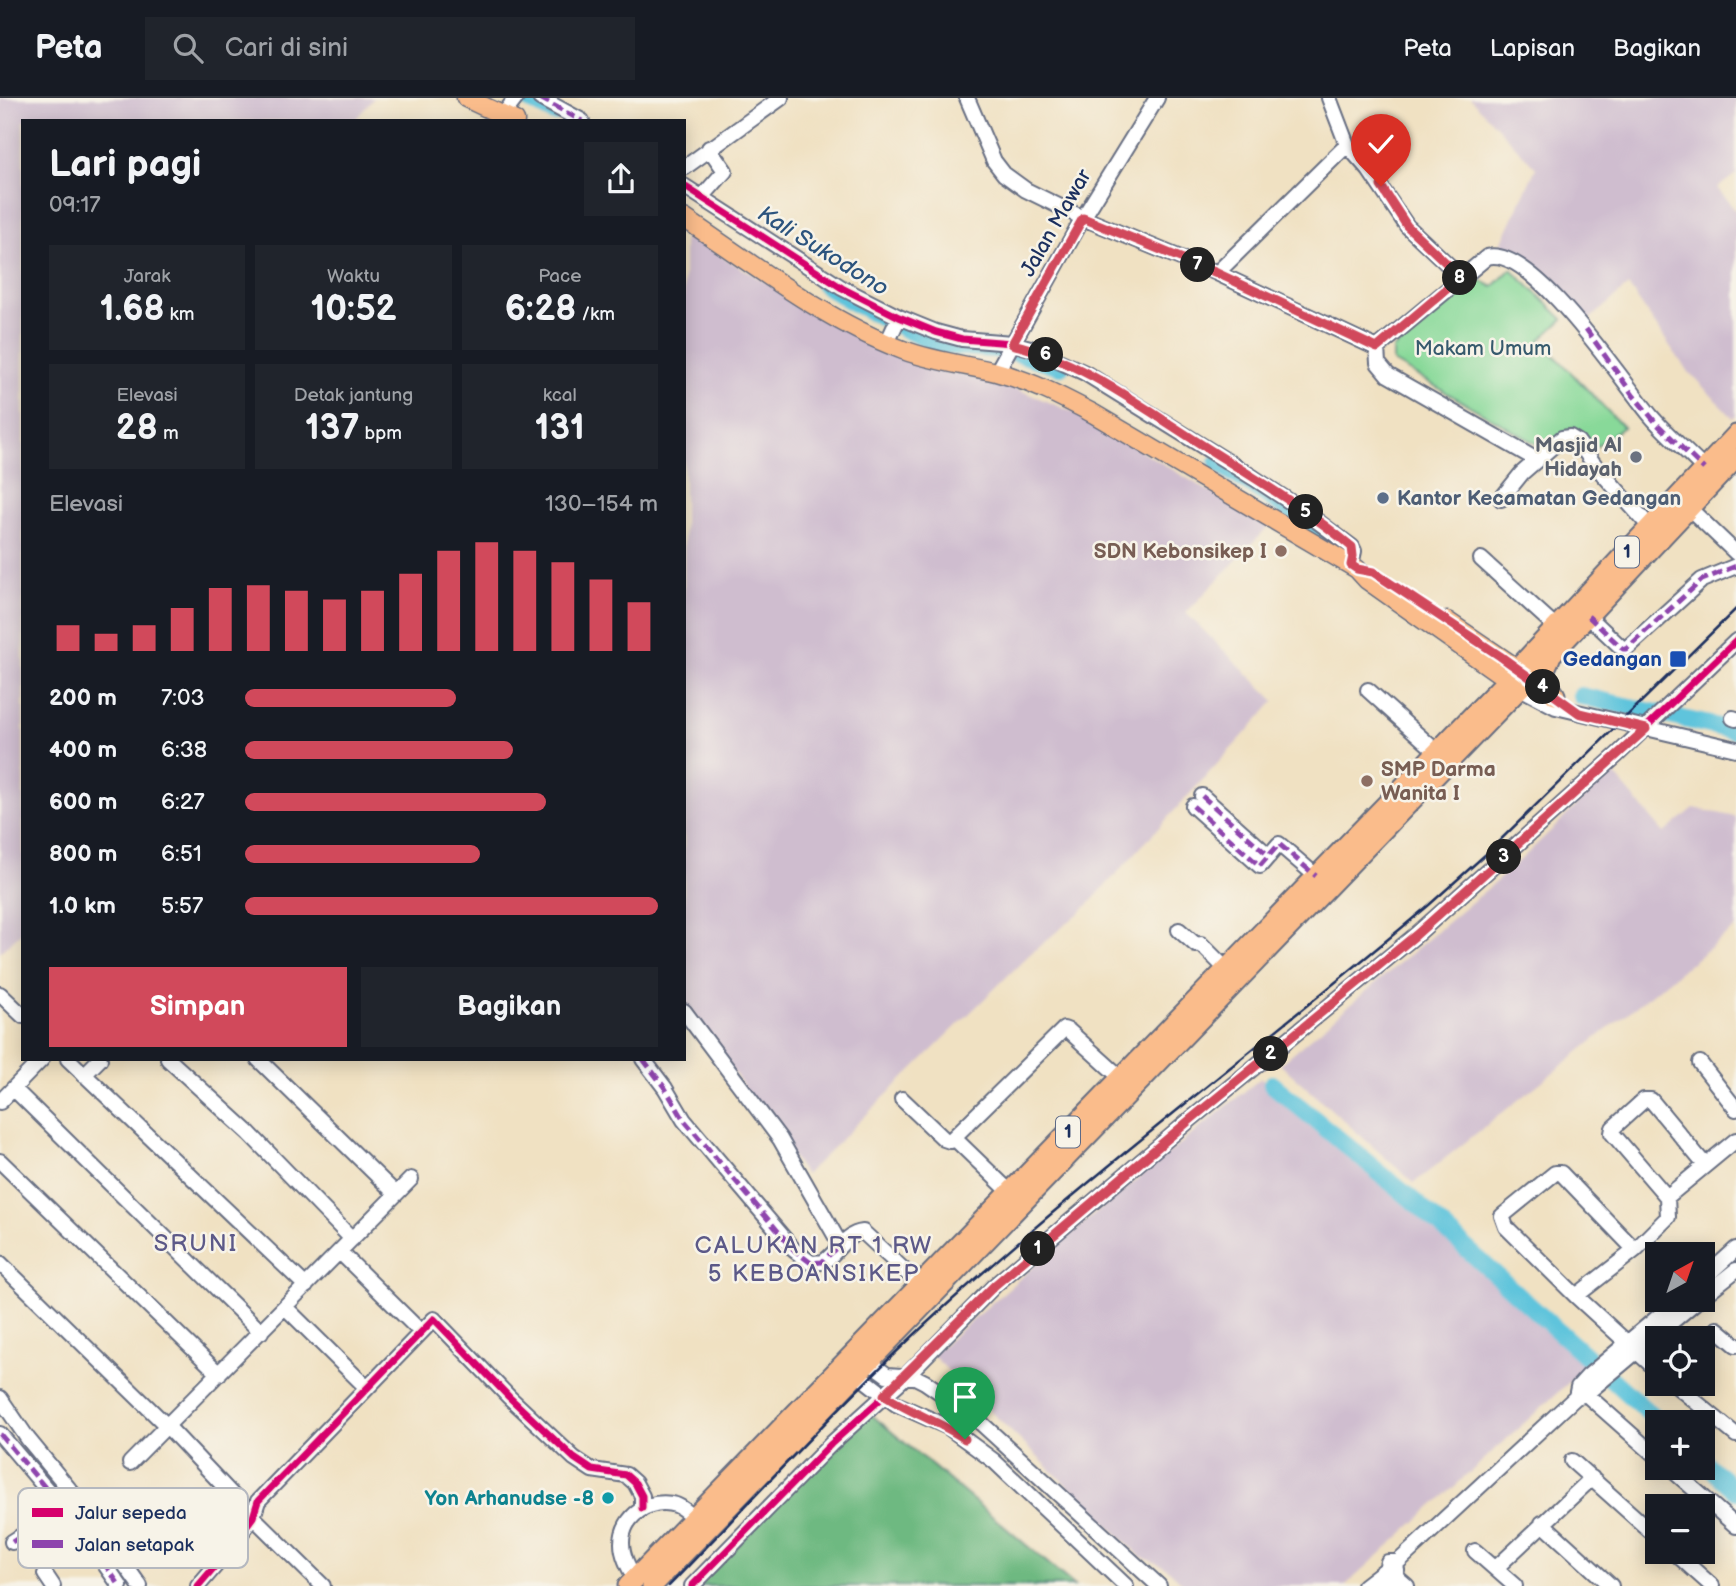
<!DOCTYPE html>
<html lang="id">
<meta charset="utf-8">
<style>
:root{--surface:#171b24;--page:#20242c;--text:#f1f3f6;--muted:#9ea1a6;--line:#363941;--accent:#d1495b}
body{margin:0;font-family:"Balsamiq Sans",sans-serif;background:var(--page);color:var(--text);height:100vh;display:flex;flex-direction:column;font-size:26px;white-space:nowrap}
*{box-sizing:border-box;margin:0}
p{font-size:23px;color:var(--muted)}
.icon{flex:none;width:38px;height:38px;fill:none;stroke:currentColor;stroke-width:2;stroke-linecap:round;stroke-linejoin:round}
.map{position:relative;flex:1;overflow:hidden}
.panel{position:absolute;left:21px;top:21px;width:665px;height:942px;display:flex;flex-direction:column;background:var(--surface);border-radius:0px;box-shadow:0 4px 18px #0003}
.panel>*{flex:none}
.needle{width:46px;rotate:40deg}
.controls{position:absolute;left:1645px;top:1144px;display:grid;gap:14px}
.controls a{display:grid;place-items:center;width:70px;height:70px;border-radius:0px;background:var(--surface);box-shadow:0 4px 18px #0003;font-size:35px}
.pin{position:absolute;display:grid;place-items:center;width:60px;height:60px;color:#fff;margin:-72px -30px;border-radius:50% 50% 50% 0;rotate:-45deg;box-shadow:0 0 7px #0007}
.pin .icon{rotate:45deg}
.km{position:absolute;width:35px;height:35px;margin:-18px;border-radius:50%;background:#222;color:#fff;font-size:19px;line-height:35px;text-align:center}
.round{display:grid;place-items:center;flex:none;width:74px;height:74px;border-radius:0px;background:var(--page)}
.headline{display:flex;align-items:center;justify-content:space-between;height:119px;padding:0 28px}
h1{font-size:38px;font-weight:700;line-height:52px}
.metrics{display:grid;grid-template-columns:repeat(3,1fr);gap:10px;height:119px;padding:7px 28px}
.metrics div{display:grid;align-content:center;border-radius:0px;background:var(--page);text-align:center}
.metrics b{font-size:35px;font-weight:700}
.metrics small{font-size:19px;font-weight:400}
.metrics p{font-size:19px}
.chart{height:196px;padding:14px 28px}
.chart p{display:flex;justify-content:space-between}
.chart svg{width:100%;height:126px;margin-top:7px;stroke:var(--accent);stroke-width:6}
.cta{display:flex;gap:14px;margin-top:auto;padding:14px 28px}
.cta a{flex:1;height:80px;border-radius:0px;background:var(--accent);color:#fff;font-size:28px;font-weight:700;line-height:80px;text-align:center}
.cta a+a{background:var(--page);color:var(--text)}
ul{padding:0 28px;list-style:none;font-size:23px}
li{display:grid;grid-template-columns:112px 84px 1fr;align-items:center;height:52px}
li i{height:18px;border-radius:9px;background:var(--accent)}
header{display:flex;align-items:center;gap:42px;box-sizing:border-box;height:98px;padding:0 35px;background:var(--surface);border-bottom:2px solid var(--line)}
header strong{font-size:33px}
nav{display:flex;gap:38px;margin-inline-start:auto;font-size:24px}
.search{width:490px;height:63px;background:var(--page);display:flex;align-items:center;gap:18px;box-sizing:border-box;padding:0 24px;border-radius:0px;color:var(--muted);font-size:26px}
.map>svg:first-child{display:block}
.industrial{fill:#cfbdcf}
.green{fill:#88d999;stroke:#52847c;stroke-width:2}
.forest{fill:#6eb981;stroke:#447470;stroke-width:2}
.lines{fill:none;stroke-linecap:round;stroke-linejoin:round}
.river{stroke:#5fc4dc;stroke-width:18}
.minor-casing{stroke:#666d81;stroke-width:18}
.major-casing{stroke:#666d81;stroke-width:21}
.highway-casing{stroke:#666d81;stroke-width:23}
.minor{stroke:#fff;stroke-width:14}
.major{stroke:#fabc8b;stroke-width:18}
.highway{stroke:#fabc8b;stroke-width:19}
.rail{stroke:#1b2f5e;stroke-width:2.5}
.quiet{stroke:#8e44ad;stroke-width:5;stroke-dasharray:10 5;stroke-linecap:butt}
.cycleway-casing{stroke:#f7f3e8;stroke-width:11}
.cycleway{stroke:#d6006c;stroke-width:7}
.route-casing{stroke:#fff;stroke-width:14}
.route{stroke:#d1495b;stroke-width:9}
.worship-dot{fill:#6b7280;stroke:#f7f3e8;stroke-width:2.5}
.service-dot{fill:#5c6f8a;stroke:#f7f3e8;stroke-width:2.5}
.education-dot{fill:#8d6e63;stroke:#f7f3e8;stroke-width:2.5}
.transit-dot{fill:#1a4fb4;stroke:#f7f3e8;stroke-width:2.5}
.culture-dot{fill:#0f9aa8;stroke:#f7f3e8;stroke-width:2.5}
.labels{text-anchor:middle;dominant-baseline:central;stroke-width:5;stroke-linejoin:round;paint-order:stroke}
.shield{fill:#f7f3e8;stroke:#5d6a87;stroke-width:2}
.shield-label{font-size:19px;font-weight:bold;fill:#1b2f5e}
.street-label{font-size:21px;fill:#1b2f5e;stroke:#f7f3e8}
.park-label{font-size:21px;fill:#365a6d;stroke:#f7f3e8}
.worship-label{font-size:21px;font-weight:bold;fill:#5b616d;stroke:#f7f3e8;text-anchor:end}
.service-label{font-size:21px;font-weight:bold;fill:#4e5e75;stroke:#f7f3e8;text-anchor:start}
.education-label{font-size:21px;font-weight:bold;fill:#785e54;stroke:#f7f3e8;text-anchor:end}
.transit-label{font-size:21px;font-weight:bold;fill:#164399;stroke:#f7f3e8;text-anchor:end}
.culture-label{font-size:21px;font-weight:bold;fill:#0d838f;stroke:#f7f3e8;text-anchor:end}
.water-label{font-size:23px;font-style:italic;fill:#2c547e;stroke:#f7f3e8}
.quarter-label{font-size:24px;letter-spacing:2px;fill:#5c5988;stroke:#f7f3e8}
.key{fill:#f7f3e8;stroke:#b5b8bf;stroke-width:2}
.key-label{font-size:19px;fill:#1b2f5e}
</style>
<header>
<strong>Peta</strong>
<div class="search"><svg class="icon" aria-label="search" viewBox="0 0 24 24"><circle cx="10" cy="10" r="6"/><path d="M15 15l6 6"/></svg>Cari di sini</div>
<nav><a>Peta</a><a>Lapisan</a><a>Bagikan</a></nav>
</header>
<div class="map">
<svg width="1736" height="1488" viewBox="0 0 1736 1488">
<rect width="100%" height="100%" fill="#f7f3e8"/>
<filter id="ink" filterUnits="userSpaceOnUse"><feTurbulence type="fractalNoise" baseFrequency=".0143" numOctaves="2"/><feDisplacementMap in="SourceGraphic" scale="14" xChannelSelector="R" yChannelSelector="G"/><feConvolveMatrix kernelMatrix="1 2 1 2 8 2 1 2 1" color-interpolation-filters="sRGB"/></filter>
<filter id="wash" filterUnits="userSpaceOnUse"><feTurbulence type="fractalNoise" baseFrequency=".00686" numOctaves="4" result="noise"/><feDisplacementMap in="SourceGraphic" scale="28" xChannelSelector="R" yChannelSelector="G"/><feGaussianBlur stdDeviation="1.57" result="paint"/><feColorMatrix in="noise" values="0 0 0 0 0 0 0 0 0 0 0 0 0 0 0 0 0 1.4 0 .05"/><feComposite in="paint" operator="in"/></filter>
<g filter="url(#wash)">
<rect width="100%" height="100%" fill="#f0e1c2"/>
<path class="industrial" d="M 0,0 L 374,0 L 354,23 L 23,23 L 23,833 L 0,854 Z
M 1470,0 L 1736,0 L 1736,76 L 1717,90 L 1736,113 L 1736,317 L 1733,320 L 1686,271 L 1628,188 L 1583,227 L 1556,190 L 1499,150 L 1536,70 Z
M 684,136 L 879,251 L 944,273 L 1007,287 L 1085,319 L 1268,429 L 1186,515 L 1275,603 L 1085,810 L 1030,856 L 805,1077 L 684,902 Z
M 1612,674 L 1664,735 L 1694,710 L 1736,719 L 1736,829 L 1414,1085 L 1280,966 L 1512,770 Z
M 1261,980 L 1352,1059 L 1414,1109 L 1588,1267 L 1345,1488 L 1186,1488 L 1167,1470 L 1140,1458 L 932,1257 L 1079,1129 Z"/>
<path class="green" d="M 1511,171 L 1563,221 L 1540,242 L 1623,329 L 1593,350 L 1574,329 L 1542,349 L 1393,264 L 1393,251 L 1476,180 L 1493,189 Z"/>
<path class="forest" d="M 867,1313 L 1075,1488 L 698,1488 Z"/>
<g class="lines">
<path class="river" d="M 526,0 L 554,15
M 824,186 L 850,203 L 937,247 L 1007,252 L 1061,268
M 1218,365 L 1324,435
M 1581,598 L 1736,633
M 1272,986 L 1416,1105 L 1660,1325
M 1703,1363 L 1736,1393"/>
</g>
</g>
<g filter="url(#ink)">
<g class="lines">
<g class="minor-casing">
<path id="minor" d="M 540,0 L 582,23
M 967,0 L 994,63 L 1004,76 L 1026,92 L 1083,120 L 1217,175 L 1377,250
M 1329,0 L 1347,47 L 1369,72 L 1407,128 L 1461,179
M 503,17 L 516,0
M 684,70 L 781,0
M 684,88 L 842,190 L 899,219 L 936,234 L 962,241 L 1012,245 L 1030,250 L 1085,275 L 1254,380 L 1301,411 L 1352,449 L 1354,453 L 1351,467
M 702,99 L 725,73 L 709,50
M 1217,175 L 1347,47
M 887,245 L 899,219
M 1377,250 L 1487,159 C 1532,146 1624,286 1651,318 C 1667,337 1687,353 1704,371
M 1377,250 L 1378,265 L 1388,277 L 1537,362
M 996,275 L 1083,120 L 1157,0
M 1501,401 L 1522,375 L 1537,362 L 1562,340 L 1570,339 L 1578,344 L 1594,366 L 1650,429
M 1689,410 L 1736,455
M 1481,461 L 1556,529
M 1588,518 L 1623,551 L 1626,551 L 1702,482 L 1736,468
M 1520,590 L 1556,609 L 1736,651
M 1368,592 L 1437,654
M 1733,620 L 1736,621
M 1202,698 L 1269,758
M 1193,708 L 1260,768 L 1279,746 L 1316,778
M 1179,832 L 1196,847 L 1201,846 L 1226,871
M 0,896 L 23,918
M 684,913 L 780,1041 L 840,1146
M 68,961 L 306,1188
M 168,961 L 249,1035 L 352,1141
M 258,961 L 396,1096
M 643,961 L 665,990 L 684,1022 L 794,1152 L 811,1165 C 813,1165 821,1164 823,1164 C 837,1156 844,1136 863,1134 L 920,1187
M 1700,965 L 1736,1011
M 84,977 L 100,961
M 14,991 L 261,1234
M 902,1001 L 944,1041 L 950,1043 L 1064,931 L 1069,933 L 1121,980
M 0,1004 L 42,961
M 954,1040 L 1010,1094
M 0,1063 L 219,1276
M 1667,1099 L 1736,1042
M 1635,1152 L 1561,1075 L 1555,1075 L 1502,1118 L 1506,1129 L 1576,1198 L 1657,1272
M 340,1154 L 421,1234
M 0,1165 L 167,1328 L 253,1419 L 323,1488
M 1703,1181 L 1736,1151
M 1576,1198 L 1635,1152 L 1668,1119 L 1667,1099 L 1612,1035 L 1613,1030 L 1644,1002 L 1651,1002 L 1705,1067
M 1703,1198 L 1736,1172
M 285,1209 L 367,1290
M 1717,1231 L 1736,1247
M 869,1264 L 887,1277 L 915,1279 L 925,1284 L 970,1315 L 1159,1488
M 857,1276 L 896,1306 L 948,1329 L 994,1363 L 1126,1488
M 1674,1286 L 1736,1337
M 1579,1290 L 1657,1359
M 1576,1299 L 1578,1289 L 1588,1278 L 1678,1202
M 0,1300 L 28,1341 L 83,1408 L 140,1488
M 0,1336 L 81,1432 L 120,1488
M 1572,1363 L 1657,1439
M 130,1365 L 411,1081
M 1670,1370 L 1736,1428
M 1542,1425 L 1611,1488
M 12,1444 L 63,1411
M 1475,1453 L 1515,1488
M 1674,1454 L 1712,1488
M 1397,1465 L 1576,1299 L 1586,1296 L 1698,1202
M 1496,1470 L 1592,1380
M 1392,1475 L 1407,1488
M 45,1476 L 53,1488
M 635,1481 C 629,1470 622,1458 622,1445 C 622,1418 650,1399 676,1407 C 682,1409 689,1416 694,1419
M 198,1488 L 229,1452 L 253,1419 L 258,1403 L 434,1221 L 509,1299 L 574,1360 L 592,1372 L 626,1377 L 635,1385 L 642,1398 L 642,1410
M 692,1488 L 831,1346 L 905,1279 L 995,1187 L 1191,1021 L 1416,837 L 1617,657 L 1736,543
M 1364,1488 L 1386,1471 L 1388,1464 L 1395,1464 L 1397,1472 L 1380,1488"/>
</g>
<g class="major-casing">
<path id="major" d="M 466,0 L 515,23
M 684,120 C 754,167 824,222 903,252 C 933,263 965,267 996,274 C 1031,283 1062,299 1094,316 L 1357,471 L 1367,482 L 1517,588
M 1447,523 L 1528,578"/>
</g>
<g class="highway-casing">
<path id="highway" d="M 1550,560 L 1542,577 L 1555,597
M 628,1488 L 1508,581 L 1736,337
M 652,1488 L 1520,590 L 1736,360"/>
</g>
<use href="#minor" class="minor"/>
<use href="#major" class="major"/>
<use href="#highway" class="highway"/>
<path class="rail" d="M 669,1488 C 762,1392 853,1291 952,1202 C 1106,1064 1271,940 1429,807 L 1486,756 L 1736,511"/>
<path class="quiet" d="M 540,0 L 582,23
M 1586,231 L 1633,297 L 1657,326 L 1704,371
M 1588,518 L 1623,551 L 1626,551 L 1702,482 L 1736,468
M 1202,698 L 1269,758
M 1193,708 L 1260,768 L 1279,746 L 1316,778
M 643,961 L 665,990 L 684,1022 L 794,1152 L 811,1165 L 822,1164 L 840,1146
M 0,1336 L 81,1432 L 120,1488
M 12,1444 L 63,1411"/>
<g class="cycleway-casing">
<path id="cycleway" d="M 684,88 L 842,190 L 899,219 L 936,234 L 962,241 L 1012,245 L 1030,250 L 1085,275 L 1254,380 L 1301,411 L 1352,449 L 1354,453 L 1351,467
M 198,1488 L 229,1452 L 253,1419 L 258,1403 L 434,1221 L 509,1299 L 574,1360 L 592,1372 L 626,1377 L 635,1385 L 642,1398 L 642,1410
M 692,1488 L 831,1346 L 905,1279 L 995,1187 L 1191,1021 L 1416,837 L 1617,657 L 1736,543"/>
</g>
<use href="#cycleway" class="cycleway"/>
</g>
</g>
<g class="lines" filter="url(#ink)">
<g class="route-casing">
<path id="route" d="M 965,1341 C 939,1323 910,1315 884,1297 L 995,1187 L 1191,1021 L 1416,837 L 1646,631 L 1579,615 L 1500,558 L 1373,474 L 1357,471 L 1351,467 L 1353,458 L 1352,449 C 1304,409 1249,377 1196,343 C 1139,307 1079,262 1012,246 L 1083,120 L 1217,175 L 1377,250 L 1461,179 L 1407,128 L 1381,88"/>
</g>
<use href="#route" class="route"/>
</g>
<circle class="worship-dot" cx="1636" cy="359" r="7"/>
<circle class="service-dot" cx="1383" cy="400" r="7"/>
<g class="education-dot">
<circle cx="1281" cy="453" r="7"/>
<circle cx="1367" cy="683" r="7"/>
</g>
<rect class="transit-dot" x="1669" y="552" width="18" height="18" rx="3.5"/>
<circle class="culture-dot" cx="608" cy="1400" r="7"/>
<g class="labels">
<g class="shield">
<rect x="1615" y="438.5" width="24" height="31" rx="5"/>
<rect x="1056" y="1018.5" width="24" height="31" rx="5"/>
</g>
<g class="shield-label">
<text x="1627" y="454">1</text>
<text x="1068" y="1034">1</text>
</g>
<g class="street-label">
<text transform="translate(1056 125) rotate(-60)">Jalan Mawar</text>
</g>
<g class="park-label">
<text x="1483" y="250">Makam Umum</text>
</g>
<g class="worship-label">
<text x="1622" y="347">Masjid Al<tspan x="1622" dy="24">Hidayah</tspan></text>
</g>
<g class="service-label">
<text x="1397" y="400">Kantor Kecamatan Gedangan</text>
</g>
<g class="education-label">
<text x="1267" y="453">SDN Kebonsikep I</text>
<text x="1381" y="671" text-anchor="start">SMP Darma<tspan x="1381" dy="24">Wanita I</tspan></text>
</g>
<g class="transit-label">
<text x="1662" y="561">Gedangan</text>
</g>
<g class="culture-label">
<text x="594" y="1400">Yon Arhanudse -8</text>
</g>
<g class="water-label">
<text transform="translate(823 153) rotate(32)">Kali Sukodono</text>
</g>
<g class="quarter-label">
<text x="196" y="1145">SRUNI</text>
<text x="814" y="1147">CALUKAN RT 1 RW<tspan x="814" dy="28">5 KEBOANSIKEP</tspan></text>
</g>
</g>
<rect x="18" y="1390" width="230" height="80" rx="10" class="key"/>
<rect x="32" y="1410" width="31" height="9" fill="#d6006c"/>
<rect x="32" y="1442" width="31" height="8" fill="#8e44ad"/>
<g class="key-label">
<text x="75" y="1421">Jalur sepeda</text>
<text x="75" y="1453">Jalan setapak</text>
</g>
</svg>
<div class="controls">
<a><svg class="needle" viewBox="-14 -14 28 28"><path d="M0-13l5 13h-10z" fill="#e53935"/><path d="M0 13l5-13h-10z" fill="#9ea1a6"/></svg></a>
<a><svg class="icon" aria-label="locate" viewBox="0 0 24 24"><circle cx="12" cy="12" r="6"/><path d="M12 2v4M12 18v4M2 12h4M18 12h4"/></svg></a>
<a>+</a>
<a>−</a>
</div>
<div class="pin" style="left:965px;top:1341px;background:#1e9e55"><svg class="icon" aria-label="arrive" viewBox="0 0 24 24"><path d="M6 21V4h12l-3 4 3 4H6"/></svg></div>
<div class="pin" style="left:1381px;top:88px;background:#d93025"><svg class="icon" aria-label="check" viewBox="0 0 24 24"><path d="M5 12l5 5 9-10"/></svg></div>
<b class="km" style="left:1038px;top:1151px">1</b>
<b class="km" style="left:1271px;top:956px">2</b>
<b class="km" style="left:1504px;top:759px">3</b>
<b class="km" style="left:1543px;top:589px">4</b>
<b class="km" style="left:1306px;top:414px">5</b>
<b class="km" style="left:1046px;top:257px">6</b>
<b class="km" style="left:1198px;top:167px">7</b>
<b class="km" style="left:1460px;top:180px">8</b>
<section class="panel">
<div class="headline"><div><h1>Lari pagi</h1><p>09:17</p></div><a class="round"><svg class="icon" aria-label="share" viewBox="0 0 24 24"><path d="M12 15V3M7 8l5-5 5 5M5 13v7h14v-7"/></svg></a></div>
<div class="metrics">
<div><p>Jarak</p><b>1.68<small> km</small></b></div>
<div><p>Waktu</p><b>10:52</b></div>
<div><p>Pace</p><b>6:28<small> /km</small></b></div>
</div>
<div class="metrics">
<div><p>Elevasi</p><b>28<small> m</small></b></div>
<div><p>Detak jantung</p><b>137<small> bpm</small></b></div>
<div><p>kcal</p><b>131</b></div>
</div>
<div class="chart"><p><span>Elevasi</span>130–154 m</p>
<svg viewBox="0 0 160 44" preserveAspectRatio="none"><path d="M5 44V35M15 44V38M25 44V35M35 44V29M45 44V22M55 44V21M65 44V23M75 44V26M85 44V23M95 44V17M105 44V9M115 44V6M125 44V9M135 44V13M145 44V19M155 44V27"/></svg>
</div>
<ul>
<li><b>200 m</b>7:03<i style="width:51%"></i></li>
<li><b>400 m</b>6:38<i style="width:65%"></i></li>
<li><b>600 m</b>6:27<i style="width:73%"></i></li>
<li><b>800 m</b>6:51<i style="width:57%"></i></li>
<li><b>1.0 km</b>5:57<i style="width:100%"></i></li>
</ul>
<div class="cta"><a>Simpan</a><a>Bagikan</a></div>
</section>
</div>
